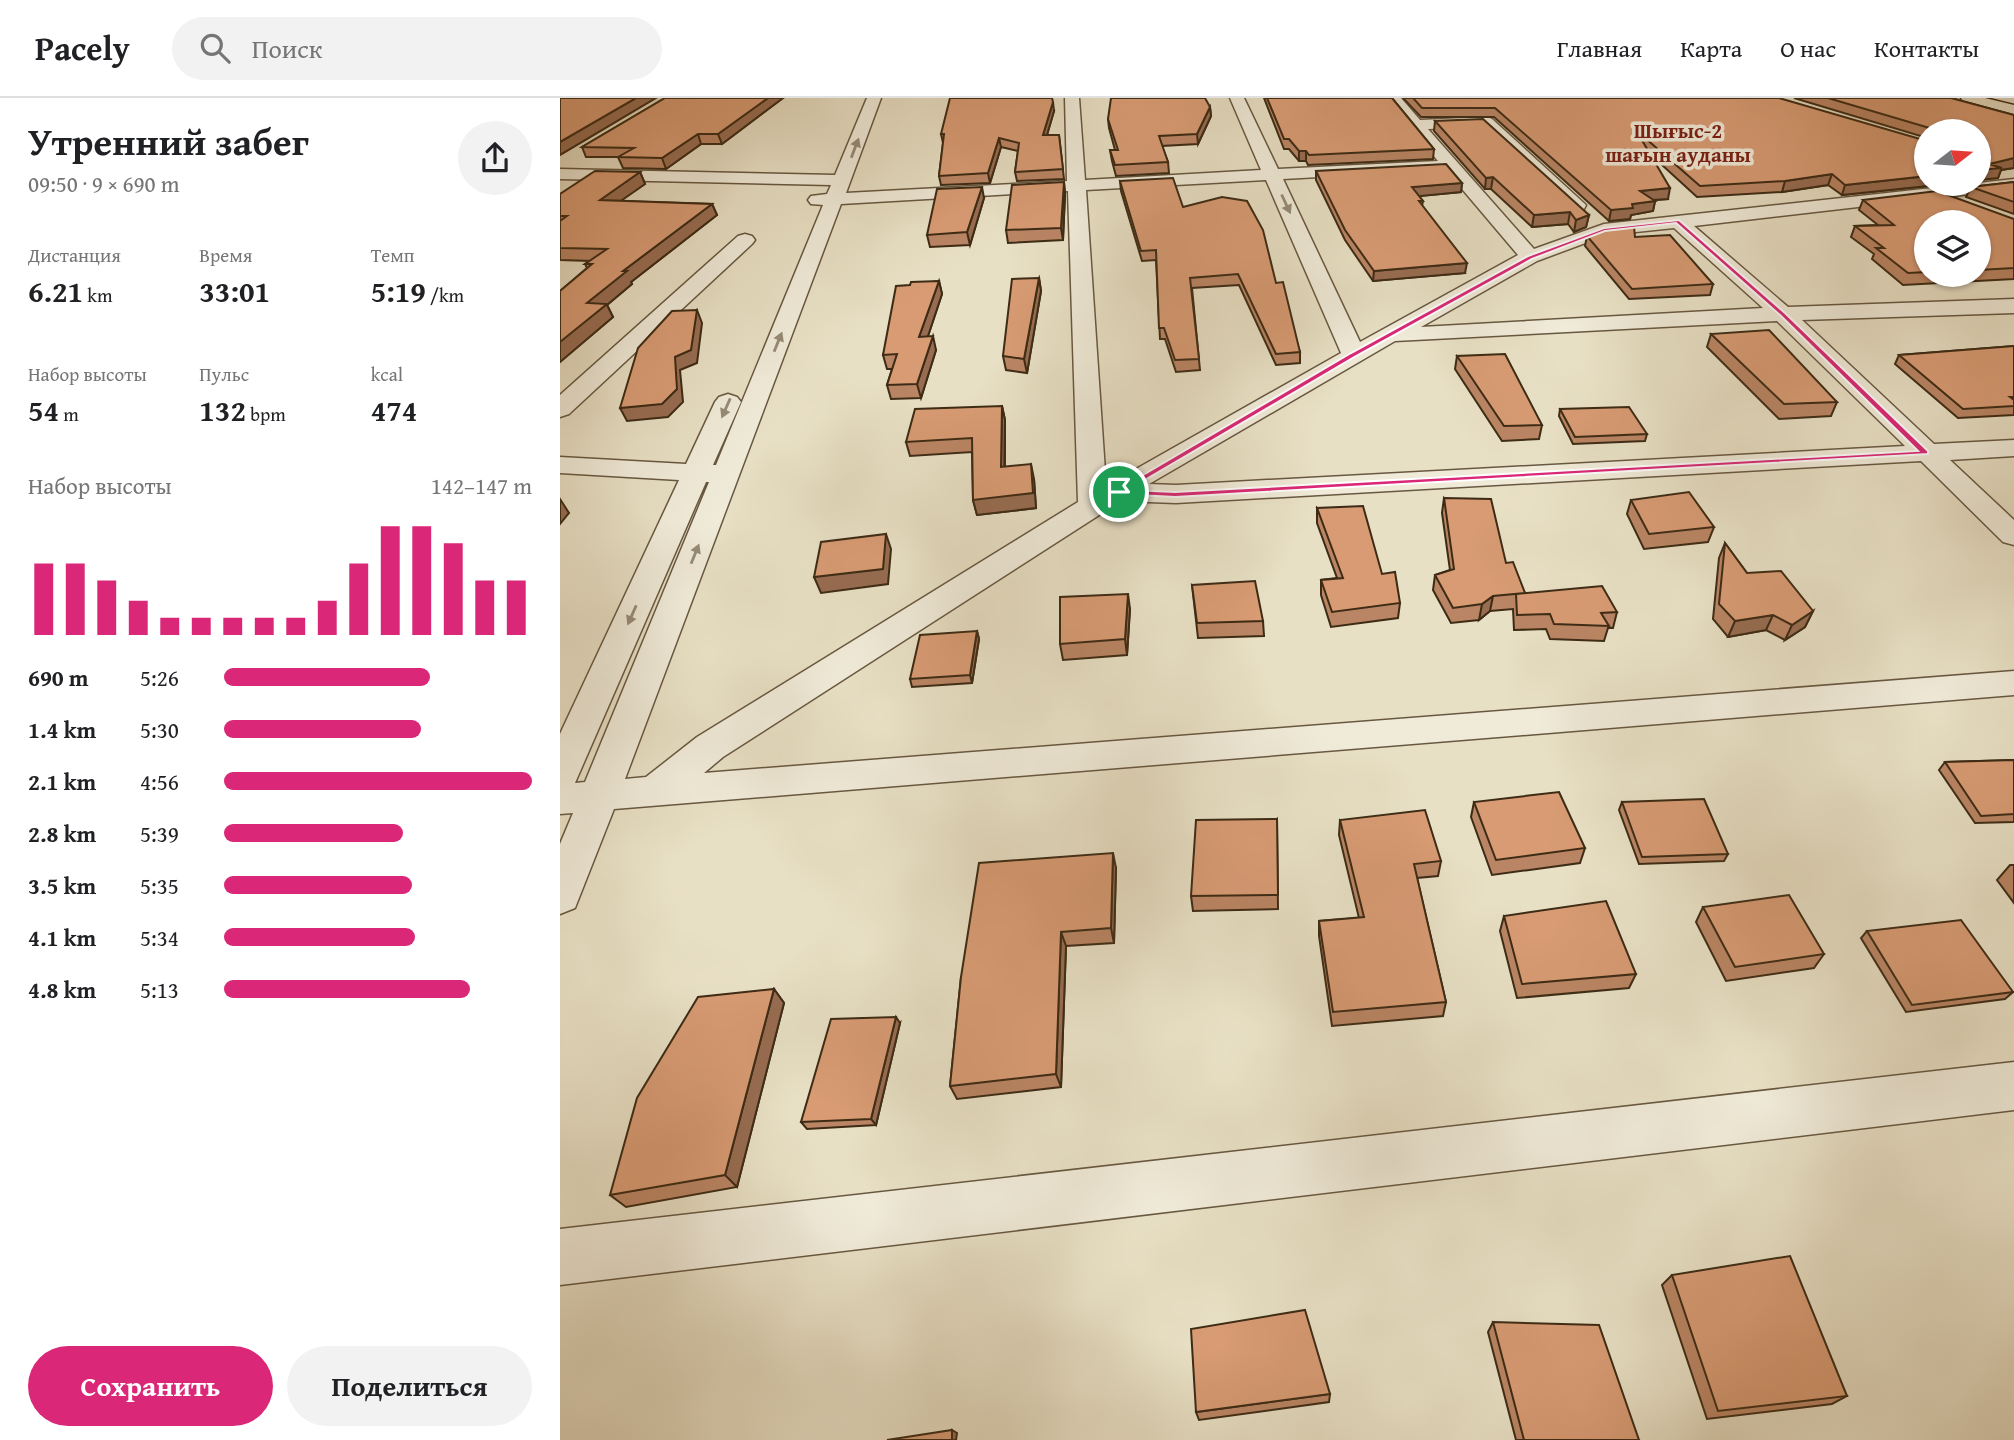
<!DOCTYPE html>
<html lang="ru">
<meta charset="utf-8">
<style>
:root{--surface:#fff;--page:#f2f2f2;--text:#202124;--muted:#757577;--line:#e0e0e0;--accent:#db2777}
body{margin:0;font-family:"Gentium Book Plus",serif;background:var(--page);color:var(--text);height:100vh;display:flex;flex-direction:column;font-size:26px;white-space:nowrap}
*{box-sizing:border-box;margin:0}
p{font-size:23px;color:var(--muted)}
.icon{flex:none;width:38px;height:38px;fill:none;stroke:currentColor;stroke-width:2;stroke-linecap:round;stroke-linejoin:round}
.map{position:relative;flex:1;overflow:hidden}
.panel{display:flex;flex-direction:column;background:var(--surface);width:560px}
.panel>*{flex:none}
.needle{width:46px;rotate:73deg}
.fabs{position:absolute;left:1354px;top:21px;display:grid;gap:14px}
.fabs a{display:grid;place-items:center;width:77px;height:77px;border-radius:50%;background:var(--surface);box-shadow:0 2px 5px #0004;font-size:35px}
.pin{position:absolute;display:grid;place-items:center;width:60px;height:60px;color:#fff;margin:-30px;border:4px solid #fff;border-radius:50%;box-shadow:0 2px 7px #0007}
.round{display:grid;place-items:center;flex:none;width:74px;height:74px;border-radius:37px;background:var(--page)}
.head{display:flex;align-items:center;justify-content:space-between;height:119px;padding:0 28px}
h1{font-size:38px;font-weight:800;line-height:52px}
.figures{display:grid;grid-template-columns:repeat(3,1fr);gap:10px;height:119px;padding:7px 28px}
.figures div{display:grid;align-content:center}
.figures b{font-size:30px;font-weight:800}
.figures small{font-size:19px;font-weight:400}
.figures p{font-size:19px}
.chart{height:196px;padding:14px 28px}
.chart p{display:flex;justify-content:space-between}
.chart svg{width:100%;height:126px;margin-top:7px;stroke:var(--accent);stroke-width:6}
.action{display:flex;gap:14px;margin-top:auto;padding:14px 28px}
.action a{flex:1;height:80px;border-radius:42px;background:var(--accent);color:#fff;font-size:28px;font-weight:800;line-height:80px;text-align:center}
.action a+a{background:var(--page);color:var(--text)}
ul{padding:0 28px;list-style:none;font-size:23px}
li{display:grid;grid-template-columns:112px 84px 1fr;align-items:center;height:52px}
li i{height:18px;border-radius:9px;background:var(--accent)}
header{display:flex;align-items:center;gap:42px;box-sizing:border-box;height:98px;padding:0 35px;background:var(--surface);border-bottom:2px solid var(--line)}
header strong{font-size:33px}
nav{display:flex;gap:38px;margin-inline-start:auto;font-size:24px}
.search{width:490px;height:63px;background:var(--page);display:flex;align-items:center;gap:18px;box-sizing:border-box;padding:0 24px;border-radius:38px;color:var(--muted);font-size:26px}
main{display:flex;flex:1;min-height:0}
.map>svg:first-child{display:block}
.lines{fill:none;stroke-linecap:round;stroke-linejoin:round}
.minor-casing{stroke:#685841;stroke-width:3}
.major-casing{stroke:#3d2b15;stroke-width:3}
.minor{fill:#f0ebd9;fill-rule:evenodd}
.major{fill:#e8e0c5;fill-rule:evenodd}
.wall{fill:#ba8564;stroke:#3d2b15;stroke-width:2;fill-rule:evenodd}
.shaded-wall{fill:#976c51;stroke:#3d2b15;stroke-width:2}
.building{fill:#d89b74;stroke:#3d2b15;stroke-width:2}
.oneway{fill:#968b77}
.route{fill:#db2777;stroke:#fff;stroke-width:2;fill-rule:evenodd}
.labels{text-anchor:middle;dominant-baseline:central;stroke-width:7;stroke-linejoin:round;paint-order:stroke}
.far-neighbourhood-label{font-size:21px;font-weight:bold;fill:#7a1f14;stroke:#f0ebd9}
</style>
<header>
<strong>Pacely</strong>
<div class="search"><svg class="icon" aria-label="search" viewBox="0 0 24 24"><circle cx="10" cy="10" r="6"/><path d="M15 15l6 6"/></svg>Поиск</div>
<nav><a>Главная</a><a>Карта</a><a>О нас</a><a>Контакты</a></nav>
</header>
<main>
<section class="panel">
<div class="head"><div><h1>Утренний забег</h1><p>09:50 · 9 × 690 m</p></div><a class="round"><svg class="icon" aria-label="share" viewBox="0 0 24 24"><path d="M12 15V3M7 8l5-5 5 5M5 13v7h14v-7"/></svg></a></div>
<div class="figures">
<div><p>Дистанция</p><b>6.21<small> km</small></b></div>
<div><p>Время</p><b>33:01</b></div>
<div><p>Темп</p><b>5:19<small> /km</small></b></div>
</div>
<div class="figures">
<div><p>Набор высоты</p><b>54<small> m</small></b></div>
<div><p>Пульс</p><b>132<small> bpm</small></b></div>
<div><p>kcal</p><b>474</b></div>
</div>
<div class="chart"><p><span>Набор высоты</span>142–147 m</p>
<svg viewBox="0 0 160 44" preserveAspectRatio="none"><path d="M5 44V19M15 44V19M25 44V25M35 44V32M45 44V38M55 44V38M65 44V38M75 44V38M85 44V38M95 44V32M105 44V19M115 44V6M125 44V6M135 44V12M145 44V25M155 44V25"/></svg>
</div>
<ul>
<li><b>690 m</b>5:26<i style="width:67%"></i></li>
<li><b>1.4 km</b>5:30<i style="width:64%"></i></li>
<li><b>2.1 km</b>4:56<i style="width:100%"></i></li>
<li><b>2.8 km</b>5:39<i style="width:58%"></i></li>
<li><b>3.5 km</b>5:35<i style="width:61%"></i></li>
<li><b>4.1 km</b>5:34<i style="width:62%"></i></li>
<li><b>4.8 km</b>5:13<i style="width:80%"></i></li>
</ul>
<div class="action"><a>Сохранить</a><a>Поделиться</a></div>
</section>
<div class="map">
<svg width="1454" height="1342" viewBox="0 0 1454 1342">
<rect width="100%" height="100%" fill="#e8e0c5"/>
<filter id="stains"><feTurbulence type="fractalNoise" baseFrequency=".00286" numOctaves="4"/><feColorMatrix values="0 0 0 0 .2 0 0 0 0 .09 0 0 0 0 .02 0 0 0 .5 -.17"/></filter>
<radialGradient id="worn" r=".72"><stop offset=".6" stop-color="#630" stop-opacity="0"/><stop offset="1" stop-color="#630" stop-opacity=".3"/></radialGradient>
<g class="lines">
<g class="minor-casing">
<path id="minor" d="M 307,0 L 321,0 L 286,95 L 507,83 L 505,0 L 519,0 L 525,82 L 701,72 L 670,0 L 684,0 L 718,71 L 878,63 L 826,0 L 841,0 L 860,22 L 927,19 L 932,21 L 1026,107 L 1024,111 L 1010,111 L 923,29 L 868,31 L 974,151 L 1044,126 L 1454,81 L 1454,91 L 1134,128 L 1228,209 L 1454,201 L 1454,215 L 1242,222 L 1374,346 L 1454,342 L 1454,358 L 1390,362 L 1454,422 L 1454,447 L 1443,444 L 1361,363 L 616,405 L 561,403 L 163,659 L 144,675 L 1454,573 L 1454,597 L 54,711 L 15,810 L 0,816 L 0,746 L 13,715 L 0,716 L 0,636 L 119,382 L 0,375 L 0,359 L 126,366 L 155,304 L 159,299 L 168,296 L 177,299 L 181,304 L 153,367 L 156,367 L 263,107 L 251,106 L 248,102 L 251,98 L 267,96 L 271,87 L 0,81 L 0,71 L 275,77 ZM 886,72 L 958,157 L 800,244 L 723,81 ZM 706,82 L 781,255 L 546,388 L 526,92 ZM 508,93 L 518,404 L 137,639 L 86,679 L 65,681 L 281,106 ZM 1114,130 L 1203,210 L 861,229 L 977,163 L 1047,137 ZM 1217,223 L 1345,348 L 616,387 L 589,386 L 835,243 ZM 146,384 L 149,384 L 25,684 L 15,685 Z
M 185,136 L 192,138 L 195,142 L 192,146 L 9,316 L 0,319 L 0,297 L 178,138 Z
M 1454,964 L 1454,1012 L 0,1187 L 0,1131 Z"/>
</g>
<g class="major-casing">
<path id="major" d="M 1401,0 L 1425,0 L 1454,7 L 1454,17 L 1403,3 Z"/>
</g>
<use href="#minor" class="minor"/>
<use href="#major" class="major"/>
</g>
<path class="wall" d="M 105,0 L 223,0 L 162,46 L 141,46 L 106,71 L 63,70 L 58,59 L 26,59 L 22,49 Z
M 704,0 L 832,0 L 874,51 L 873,61 L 748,67 L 746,63 L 739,63 L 729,51 L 724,51 Z
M 843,0 L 1219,0 L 1367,86 L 1387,86 L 1282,97 L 1268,87 L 1222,94 L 1137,99 L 1090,56 L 1108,101 L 1094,102 L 1095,103 L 1093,113 L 1071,117 L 1070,121 L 1049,123 L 934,19 L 861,19 Z
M 1234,0 L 1391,0 L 1454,17 L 1454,70 L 1441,72 L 1438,80 L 1419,82 L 1419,33 L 1367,33 L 1367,40 Z
M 650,9 L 651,18 L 638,46 L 602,48 L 608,64 L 609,75 L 556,78 L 552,63 L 550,52 L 555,52 L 549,30 L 548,21 Z
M 494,13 L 487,37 L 499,37 L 504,81 L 457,83 L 455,74 L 458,53 L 441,49 L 430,85 L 381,87 L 379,78 L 383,45 L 381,36 Z
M 875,23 L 1029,117 L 1026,129 L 1014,134 L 1008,126 L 972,129 L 931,91 L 925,91 L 874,33 Z
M 756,73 L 902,85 L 901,94 L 859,98 L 863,103 L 862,108 L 905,175 L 813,183 L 785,142 L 756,82 Z
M 80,74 L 85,86 L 60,103 L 152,106 L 157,117 L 71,184 L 72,186 L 47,207 L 53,219 L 0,264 L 0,193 L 27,170 L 25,166 L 30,163 L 0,162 L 0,96 Z
M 560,83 L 623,109 L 716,185 L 740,254 L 740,265 L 716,267 L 679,187 L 632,190 L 640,272 L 616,274 L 605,241 L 600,241 L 596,162 L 582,163 L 561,93 Z
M 504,84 L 505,96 L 503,142 L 448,145 L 446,132 Z
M 1454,84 L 1454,116 L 1406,99 L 1411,89 Z
M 424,100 L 410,147 L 370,149 L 367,137 Z
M 1303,102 L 1454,121 L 1454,181 L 1343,187 L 1312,161 L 1314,156 L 1291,139 L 1295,128 L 1318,127 L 1299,112 ZM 1367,124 L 1419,124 L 1419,177 L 1367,177 Z
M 1027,138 L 1075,139 L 1153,186 L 1150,197 L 1069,201 L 1025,148 Z
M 479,180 L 481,193 L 467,275 L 446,272 L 443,258 Z
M 379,183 L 382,196 L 368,238 L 376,252 L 361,300 L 331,301 L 327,287 L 332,271 L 327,271 L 323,257 L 350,187 Z
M 1151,236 L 1277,304 L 1271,318 L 1219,321 L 1147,249 Z
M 1454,248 L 1454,317 L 1398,320 L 1335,266 L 1339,257 Z
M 897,258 L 982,327 L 979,341 L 942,343 L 895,271 Z
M 442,308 L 445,322 L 445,369 L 474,381 L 476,410 L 417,417 L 413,402 L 412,354 L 350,358 L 346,344 Z
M 1000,311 L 1087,336 L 1085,343 L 1013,346 L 999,318 Z
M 884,400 L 946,465 L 965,495 L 1057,514 L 1053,530 L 1048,530 L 1044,543 L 990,541 L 986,531 L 954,532 L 953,511 L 930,513 L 919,522 L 891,525 L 873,492 L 875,477 L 890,472 L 882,415 Z
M 1071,402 L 1154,429 L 1148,444 L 1084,451 L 1067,416 Z
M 757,410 L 822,476 L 840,505 L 838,520 L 771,529 L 761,497 L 761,482 L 777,480 L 757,425 Z
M 1165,445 L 1187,475 L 1253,513 L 1245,529 L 1225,542 L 1206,532 L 1168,539 L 1153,521 L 1159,460 Z
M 632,487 L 703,523 L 704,538 L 638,540 Z
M 570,511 L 567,557 L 503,562 L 500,546 Z
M 417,533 L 419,541 L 412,585 L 352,589 L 350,581 Z
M 1454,662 L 1454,724 L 1415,725 L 1379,672 L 1385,664 Z
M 914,704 L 1025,750 L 1020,765 L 932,777 L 911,719 Z
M 1062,704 L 1168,756 L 1164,763 L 1079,766 L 1059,712 Z
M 717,721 L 718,811 L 633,813 L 631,798 Z
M 780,722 L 881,763 L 878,778 L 857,780 L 886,904 L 883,918 L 772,928 L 759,838 L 759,823 L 799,820 L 779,737 Z
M 1450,767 L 1454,767 L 1454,805 L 1437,782 Z
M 556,770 L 554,845 L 506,848 L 501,989 L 397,1001 L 390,988 L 401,879 Z
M 1143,809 L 1264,856 L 1254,870 L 1166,883 L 1136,824 Z
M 944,818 L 1076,876 L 1069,890 L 957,900 L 940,833 Z
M 1307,833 L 1453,894 L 1445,901 L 1346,914 L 1301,840 Z
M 214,891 L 224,905 L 177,1089 L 66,1109 L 50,1097 Z
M 340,925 L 316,1027 L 247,1031 L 241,1024 Z
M 1112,1177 L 1287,1298 L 1272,1306 L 1147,1321 L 1102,1187 Z
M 933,1224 L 1079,1342 L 956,1342 L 928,1234 Z
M 770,1296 L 769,1304 L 639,1322 L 636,1314 Z"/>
<path class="shaded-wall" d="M 76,0 L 96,0 L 0,57 L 0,44 Z
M 208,0 L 223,0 L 162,46 L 158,36 Z
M 493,4 L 494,13 L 484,47 L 483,37 Z
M 650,9 L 651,18 L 638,46 L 637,36 Z
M 138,36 L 141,46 L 106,71 L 102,60 Z
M 439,40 L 441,49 L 430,85 L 428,75 Z
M 739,53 L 746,53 L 746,63 L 739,63 Z
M 1454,60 L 1454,70 L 1441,72 L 1438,80 L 1419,82 L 1419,72 L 1429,66 Z
M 80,74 L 85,86 L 45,114 L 40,102 Z
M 1272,76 L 1268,87 L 1222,94 L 1225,83 Z
M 1367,78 L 1367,86 L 1387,86 L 1282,97 L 1285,87 Z
M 933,79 L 931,91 L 925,91 L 926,80 Z
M 504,84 L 505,96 L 503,142 L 501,130 Z
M 902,85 L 901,94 L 851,99 L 852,89 Z
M 422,89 L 424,100 L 410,147 L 407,134 Z
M 1110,90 L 1108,101 L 1078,103 L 1080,93 Z
M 1095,103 L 1093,113 L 1071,117 L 1070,121 L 1049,123 L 1051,112 L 1072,106 Z
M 152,106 L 157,117 L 71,184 L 72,186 L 47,207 L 53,219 L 0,264 L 0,244 L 27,205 L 63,173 Z
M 1010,114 L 1008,126 L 972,129 L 974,117 Z
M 1029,117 L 1026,129 L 1014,134 L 1016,122 Z
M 907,165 L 905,175 L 813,183 L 814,173 Z
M 479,180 L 481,193 L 467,275 L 464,261 Z
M 379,183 L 382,196 L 363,253 L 359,239 Z
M 137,212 L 142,225 L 137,265 L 120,272 L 123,304 L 108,319 L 67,323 L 60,310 L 115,259 Z
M 373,238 L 376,252 L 361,300 L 357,286 Z
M 442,308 L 445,322 L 444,384 L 441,369 Z
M 471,366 L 474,381 L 476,410 L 417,417 L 413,402 Z
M 0,401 L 9,415 L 0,426 Z
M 326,436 L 331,451 L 328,486 L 261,495 L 254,479 Z
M 568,496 L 570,511 L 567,557 L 565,541 Z
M 933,498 L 930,513 L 919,522 L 922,506 Z
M 1253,513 L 1245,529 L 1225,542 L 1232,527 Z
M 1213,517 L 1206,532 L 1168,539 L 1175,523 Z
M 417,533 L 419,541 L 412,585 L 410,577 Z
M 553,755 L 556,770 L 554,845 L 551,830 Z
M 501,834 L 506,848 L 501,989 L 496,976 Z
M 214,891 L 224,905 L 177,1089 L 165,1077 Z
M 336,919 L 340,925 L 316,1027 L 311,1021 Z
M 392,1332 L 397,1335 L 396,1342 L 392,1342 Z"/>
<path class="building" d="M 0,0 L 76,0 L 0,44 Z
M 105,0 L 208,0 L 158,36 L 138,36 L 102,60 L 58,59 L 74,50 L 22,49 Z
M 390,0 L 492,0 L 493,4 L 483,37 L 499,37 L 503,71 L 455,74 L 459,45 L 439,40 L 428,75 L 379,78 L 384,36 L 381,36 Z
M 551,0 L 645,0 L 650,9 L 637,36 L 599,38 L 608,64 L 555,67 L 550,52 L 558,52 L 548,21 Z
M 707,0 L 832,0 L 874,51 L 749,57 L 746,53 L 739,53 L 729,41 L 724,41 Z
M 853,0 L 1219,0 L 1367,43 L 1367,78 L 1285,87 L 1272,76 L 1225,83 L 1140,88 L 1076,32 L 1110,90 L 1080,93 L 1095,103 L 1072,106 L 1073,110 L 1051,112 L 935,10 L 862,10 Z
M 1268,0 L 1391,0 L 1454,17 L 1454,60 L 1429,66 L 1442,70 L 1419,72 L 1419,33 L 1373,33 L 1373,31 Z
M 923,21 L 1029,117 L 1016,122 L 1010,114 L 974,117 L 933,79 L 926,80 L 875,23 Z
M 886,66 L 902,85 L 852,89 L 863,103 L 859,103 L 907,165 L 814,173 L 785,132 L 756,73 Z
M 35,73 L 80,74 L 40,102 L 152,106 L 63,173 L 67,173 L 27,205 L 47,206 L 0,244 L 0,193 L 32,166 L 25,166 L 47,151 L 0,150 L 0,123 L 7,118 L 0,118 L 0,96 Z
M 613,80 L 623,109 L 662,99 L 687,103 L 703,132 L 716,185 L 723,184 L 740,254 L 716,256 L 678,176 L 630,180 L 639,261 L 615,262 L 604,230 L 599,230 L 596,152 L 581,153 L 560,83 Z
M 504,84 L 501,130 L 446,132 L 452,87 Z
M 1454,84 L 1454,104 L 1411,89 Z
M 422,89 L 407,134 L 367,137 L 377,91 Z
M 1377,93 L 1454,121 L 1454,170 L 1419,172 L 1419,124 L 1367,124 L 1367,174 L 1348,175 L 1316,150 L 1324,150 L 1295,128 L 1334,127 L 1303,102 Z
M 1074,128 L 1075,139 L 1110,137 L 1153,186 L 1072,191 L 1027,138 L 1050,130 Z
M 479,180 L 464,261 L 443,258 L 452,181 Z
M 379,183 L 359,239 L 373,238 L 357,286 L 327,287 L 337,256 L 323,257 L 336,188 L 350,187 L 351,184 Z
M 137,212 L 131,252 L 115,259 L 117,291 L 102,306 L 60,310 L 78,250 L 112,213 Z
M 1209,232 L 1277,304 L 1224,306 L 1151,236 Z
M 1454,248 L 1454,299 L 1450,299 L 1454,302 L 1454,308 L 1403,311 L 1339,257 Z
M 945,256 L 982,327 L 944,328 L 897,258 Z
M 442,308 L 441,369 L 471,366 L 473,395 L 413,402 L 412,340 L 346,344 L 355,311 Z
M 1069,309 L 1087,336 L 1015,339 L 1000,311 Z
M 1129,394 L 1154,429 L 1089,436 L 1071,402 Z
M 884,400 L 931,401 L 946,465 L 953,464 L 965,495 L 933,498 L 922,506 L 893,510 L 875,477 L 894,471 Z
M 803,408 L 822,476 L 835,474 L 840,505 L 772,514 L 761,482 L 783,480 L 757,410 Z
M 326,436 L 323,471 L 254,479 L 261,444 Z
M 1165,445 L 1187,475 L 1221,473 L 1253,513 L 1232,527 L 1213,517 L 1175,523 L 1159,506 Z
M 695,483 L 703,523 L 637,525 L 632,487 Z
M 1042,488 L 1057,514 L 1041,515 L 1049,528 L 994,526 L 990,516 L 957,517 L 956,496 Z
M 568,496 L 565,541 L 500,546 L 500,499 Z
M 417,533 L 410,577 L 350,581 L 360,537 Z
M 1454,662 L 1454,716 L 1421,718 L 1385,664 Z
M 999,694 L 1025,750 L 936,762 L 914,704 Z
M 1144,701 L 1168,756 L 1082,759 L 1062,704 Z
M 865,712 L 881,763 L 854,766 L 886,904 L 773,914 L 759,823 L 804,819 L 780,722 Z
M 717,721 L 718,797 L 631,798 L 636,722 Z
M 553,755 L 551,830 L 501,834 L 496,976 L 390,988 L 401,879 L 419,765 Z
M 1229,797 L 1264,856 L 1175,869 L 1143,809 Z
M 1046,803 L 1076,876 L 962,886 L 944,818 Z
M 1401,822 L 1453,894 L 1352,907 L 1307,833 Z
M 214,891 L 165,1077 L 50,1097 L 77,1000 L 138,899 Z
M 336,919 L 311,1021 L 241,1024 L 271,921 Z
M 1230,1158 L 1287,1298 L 1158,1313 L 1112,1177 Z
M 745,1212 L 770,1296 L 636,1314 L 631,1231 Z
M 933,1224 L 1039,1227 L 1079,1342 L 964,1342 Z
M 392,1332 L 392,1342 L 327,1342 Z"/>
<defs><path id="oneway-solid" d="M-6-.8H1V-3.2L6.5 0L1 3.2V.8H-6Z" transform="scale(1.75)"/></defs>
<g class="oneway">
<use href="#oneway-solid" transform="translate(295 50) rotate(-69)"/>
<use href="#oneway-solid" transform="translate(726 106) rotate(65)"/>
<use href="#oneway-solid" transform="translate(218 244) rotate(-68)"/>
<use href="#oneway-solid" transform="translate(166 310) rotate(114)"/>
<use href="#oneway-solid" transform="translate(135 456) rotate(-68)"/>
<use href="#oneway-solid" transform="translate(72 517) rotate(114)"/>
</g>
<path class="route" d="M 1119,122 L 1225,215 L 1368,353 L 1368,356 L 615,399 L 559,396 L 554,394 L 791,255 L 968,158 L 1044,130 ZM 1116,125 L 1220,217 L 1358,353 L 615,394 L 568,392 L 796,258 L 972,161 L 1045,133 Z"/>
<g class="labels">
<g class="far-neighbourhood-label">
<text x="1118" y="32">Шығыс-2<tspan x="1118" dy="24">шағын ауданы</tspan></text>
</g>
</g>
<rect width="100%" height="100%" filter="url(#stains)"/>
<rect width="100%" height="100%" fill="url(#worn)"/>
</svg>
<div class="fabs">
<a><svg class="needle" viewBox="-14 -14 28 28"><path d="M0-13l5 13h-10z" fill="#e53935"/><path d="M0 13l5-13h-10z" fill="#757577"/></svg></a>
<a><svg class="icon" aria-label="layers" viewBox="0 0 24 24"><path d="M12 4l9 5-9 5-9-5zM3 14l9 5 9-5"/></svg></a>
</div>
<div class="pin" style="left:559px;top:394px;background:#1e9e55"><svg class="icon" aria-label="arrive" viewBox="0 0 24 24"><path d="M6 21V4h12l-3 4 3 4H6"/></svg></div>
</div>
</main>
